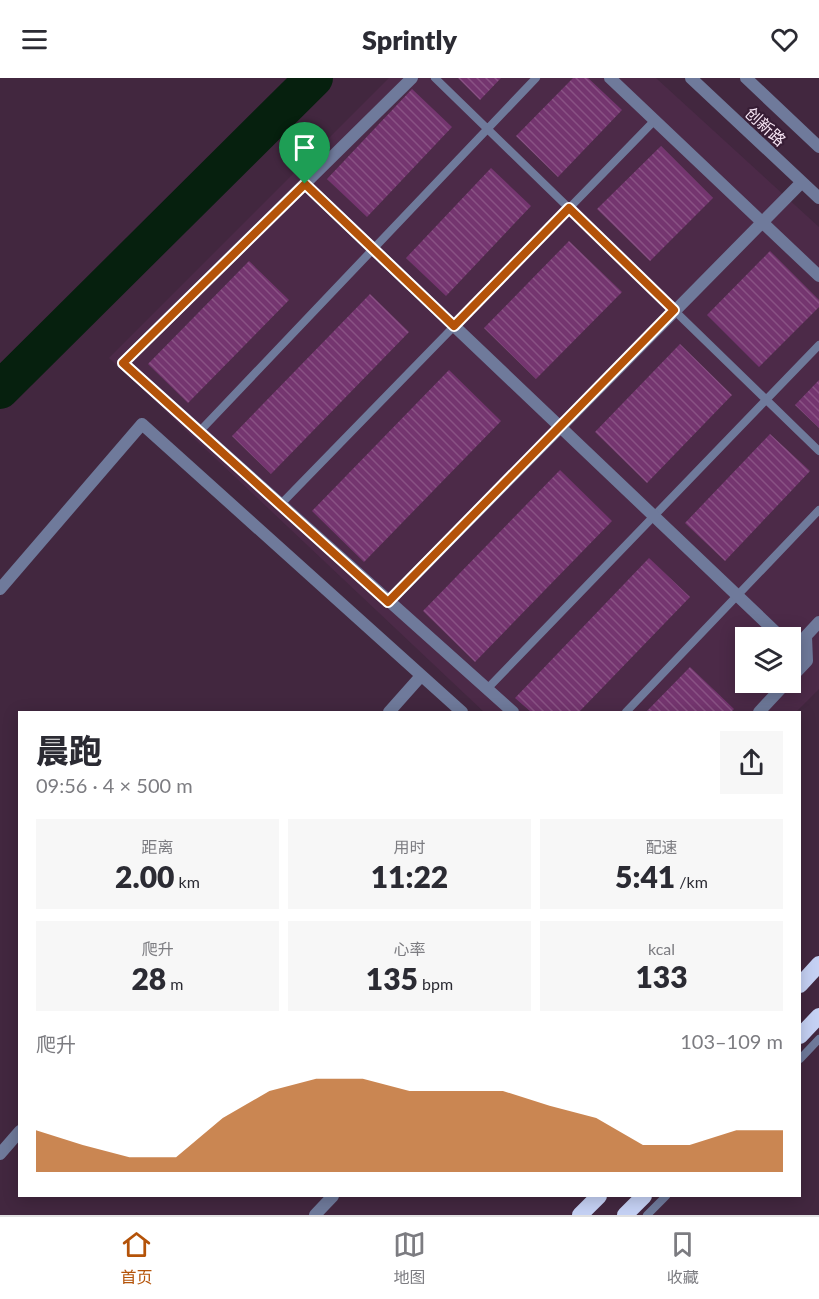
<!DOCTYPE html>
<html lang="zh">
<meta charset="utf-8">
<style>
:root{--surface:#fff;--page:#f7f7f7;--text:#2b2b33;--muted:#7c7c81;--line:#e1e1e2;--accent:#b45309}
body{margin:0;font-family:Lato,"Noto Sans SC",sans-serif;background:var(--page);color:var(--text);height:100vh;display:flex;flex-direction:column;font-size:22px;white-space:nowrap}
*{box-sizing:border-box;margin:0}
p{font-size:20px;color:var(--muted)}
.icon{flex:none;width:33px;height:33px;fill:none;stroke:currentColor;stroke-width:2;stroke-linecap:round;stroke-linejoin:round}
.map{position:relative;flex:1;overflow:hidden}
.sheet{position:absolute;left:18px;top:633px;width:783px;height:486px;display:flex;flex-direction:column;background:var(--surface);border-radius:0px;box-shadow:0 3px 15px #0003}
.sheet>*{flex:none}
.controls{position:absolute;left:735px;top:549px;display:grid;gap:12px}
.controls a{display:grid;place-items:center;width:66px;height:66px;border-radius:0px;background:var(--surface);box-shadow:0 3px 15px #0003;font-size:30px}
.pin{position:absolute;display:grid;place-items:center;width:51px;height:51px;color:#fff;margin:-62px -26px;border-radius:50% 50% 50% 0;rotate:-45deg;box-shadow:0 0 6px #0007}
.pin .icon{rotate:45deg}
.round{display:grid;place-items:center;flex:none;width:63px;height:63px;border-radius:0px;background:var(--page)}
.overview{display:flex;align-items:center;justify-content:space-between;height:102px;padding:0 18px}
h1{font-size:33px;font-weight:800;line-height:45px}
.figures{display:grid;grid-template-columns:repeat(3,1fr);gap:9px;height:102px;padding:6px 18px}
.figures div{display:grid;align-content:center;border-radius:0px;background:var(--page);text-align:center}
.figures b{font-size:30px;font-weight:800}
.figures small{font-size:16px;font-weight:400}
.figures p{font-size:16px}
.chart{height:168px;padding:12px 18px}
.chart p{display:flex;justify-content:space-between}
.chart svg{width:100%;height:108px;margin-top:6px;fill:var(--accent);opacity:.7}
header{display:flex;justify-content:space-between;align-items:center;height:78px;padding:0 18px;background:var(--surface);font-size:27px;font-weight:800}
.tab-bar{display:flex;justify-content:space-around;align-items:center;height:84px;border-top:2px solid var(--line);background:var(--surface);font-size:16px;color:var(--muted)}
.tab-bar a{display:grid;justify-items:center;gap:3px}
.tab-bar .current{color:var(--accent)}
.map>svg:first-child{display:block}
.built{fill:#4c2a48;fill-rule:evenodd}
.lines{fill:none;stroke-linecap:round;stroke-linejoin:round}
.river{stroke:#06200e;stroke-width:38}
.building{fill:url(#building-back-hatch)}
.service{stroke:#6f7a9b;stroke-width:8}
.minor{stroke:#6f7a9b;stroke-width:12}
.trunk{stroke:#c5d1f4;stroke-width:16}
.route-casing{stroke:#fff;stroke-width:12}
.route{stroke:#b45309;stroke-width:8}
.labels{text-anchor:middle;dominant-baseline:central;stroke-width:4.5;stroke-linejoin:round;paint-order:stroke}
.street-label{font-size:16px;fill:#fbe9f8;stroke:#371d35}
</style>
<header><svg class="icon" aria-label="menu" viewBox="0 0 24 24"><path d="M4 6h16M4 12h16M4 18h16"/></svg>Sprintly<svg class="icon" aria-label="heart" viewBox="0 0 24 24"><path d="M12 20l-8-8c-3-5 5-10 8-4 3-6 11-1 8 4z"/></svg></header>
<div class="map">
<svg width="819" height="1137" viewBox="0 0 819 1137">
<defs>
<pattern id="building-back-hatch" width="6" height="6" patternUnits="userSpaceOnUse" patternTransform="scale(1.5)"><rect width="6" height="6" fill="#74356f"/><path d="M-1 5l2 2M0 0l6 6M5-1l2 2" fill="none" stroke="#895284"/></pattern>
</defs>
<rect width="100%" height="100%" fill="#42273f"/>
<path class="built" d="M 389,0 L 656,0 L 819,149 L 819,611 L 796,634 L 484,634 L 109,280 ZM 746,560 L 790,560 L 790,604 L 746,604 Z"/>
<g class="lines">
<path class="river" d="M 0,312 L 314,0"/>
</g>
<path class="building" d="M 458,0 L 501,0 L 480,22 Z
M 573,0 L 588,0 L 622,32 L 558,99 L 516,58 Z
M 412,11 L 452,49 L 367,139 L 327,101 Z
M 661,68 L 713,120 L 650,183 L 597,131 Z
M 491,90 L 531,128 L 446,218 L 406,180 Z
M 569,163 L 622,214 L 536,301 L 484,250 Z
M 770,173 L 819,222 L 819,229 L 759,289 L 707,237 Z
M 249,183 L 289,222 L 188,325 L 148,286 Z
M 370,216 L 409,254 L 271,396 L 232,358 Z
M 680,266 L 732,317 L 647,405 L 595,354 Z
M 449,292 L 501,343 L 364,484 L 312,433 Z
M 819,302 L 819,350 L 795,327 Z
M 770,356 L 810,393 L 725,483 L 685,445 Z
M 560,392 L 612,443 L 475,584 L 423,533 Z
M 649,480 L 690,519 L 579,634 L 531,634 L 515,620 Z
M 690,589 L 734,631 L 731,634 L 646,634 Z"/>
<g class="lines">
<path class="service" d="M 435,0 L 819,373
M 199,354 L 536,0
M 280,427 L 655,42
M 487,611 L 819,267
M 626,634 L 819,432
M 800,981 L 819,961
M 647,1137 L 666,1118"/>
<path class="minor" d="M 412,0 L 123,285 L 513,634
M 610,0 L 819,198
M 691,0 L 819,120
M 746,0 L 819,69
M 305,106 L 782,560
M 0,511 L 142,346 L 462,634
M 388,524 L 802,104
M 790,567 L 807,583
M 790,601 L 807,583 L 806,558 L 819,544
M 389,634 L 421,598
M 759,634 L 787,604
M 0,1076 L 20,1053
M 315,1137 L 333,1118"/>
<path class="trunk" d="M 800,907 L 819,886
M 800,958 L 819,938
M 580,1137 L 599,1118
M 625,1137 L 644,1118"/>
</g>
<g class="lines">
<g class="route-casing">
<path id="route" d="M 305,106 L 454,248 L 569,130 L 674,232 L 388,524 L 123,285 Z"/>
</g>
<use href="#route" class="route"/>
</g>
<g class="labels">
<g class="street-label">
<text transform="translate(766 48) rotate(43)">创新路</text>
</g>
</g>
</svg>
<div class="controls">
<a><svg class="icon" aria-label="layers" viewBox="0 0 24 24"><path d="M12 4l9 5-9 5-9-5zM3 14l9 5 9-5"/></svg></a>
</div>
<div class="pin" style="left:305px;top:106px;background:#1e9e55"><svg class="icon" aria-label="arrive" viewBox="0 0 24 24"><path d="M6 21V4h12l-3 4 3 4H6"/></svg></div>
<section class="sheet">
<div class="overview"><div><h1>晨跑</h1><p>09:56 · 4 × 500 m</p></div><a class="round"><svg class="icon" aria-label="share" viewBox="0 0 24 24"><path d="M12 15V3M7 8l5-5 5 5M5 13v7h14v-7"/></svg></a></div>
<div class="figures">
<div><p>距离</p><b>2.00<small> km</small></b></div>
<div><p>用时</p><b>11:22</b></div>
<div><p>配速</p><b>5:41<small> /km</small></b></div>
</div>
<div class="figures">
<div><p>爬升</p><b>28<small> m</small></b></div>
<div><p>心率</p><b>135<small> bpm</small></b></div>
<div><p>kcal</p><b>133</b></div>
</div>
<div class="chart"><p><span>爬升</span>103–109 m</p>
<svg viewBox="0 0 160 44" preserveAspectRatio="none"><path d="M0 44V27L10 33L20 38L30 38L40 22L50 11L60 6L70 6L80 11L90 11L100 11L110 17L120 22L130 33L140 33L150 27L160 27V44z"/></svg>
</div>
</section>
</div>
<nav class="tab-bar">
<a class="current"><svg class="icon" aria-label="home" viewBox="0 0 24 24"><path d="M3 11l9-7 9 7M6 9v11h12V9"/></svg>首页</a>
<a><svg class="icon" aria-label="map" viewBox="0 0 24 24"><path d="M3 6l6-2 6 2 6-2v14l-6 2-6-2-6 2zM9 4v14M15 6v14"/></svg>地图</a>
<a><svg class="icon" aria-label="saved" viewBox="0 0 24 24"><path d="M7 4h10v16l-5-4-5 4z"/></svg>收藏</a>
</nav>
